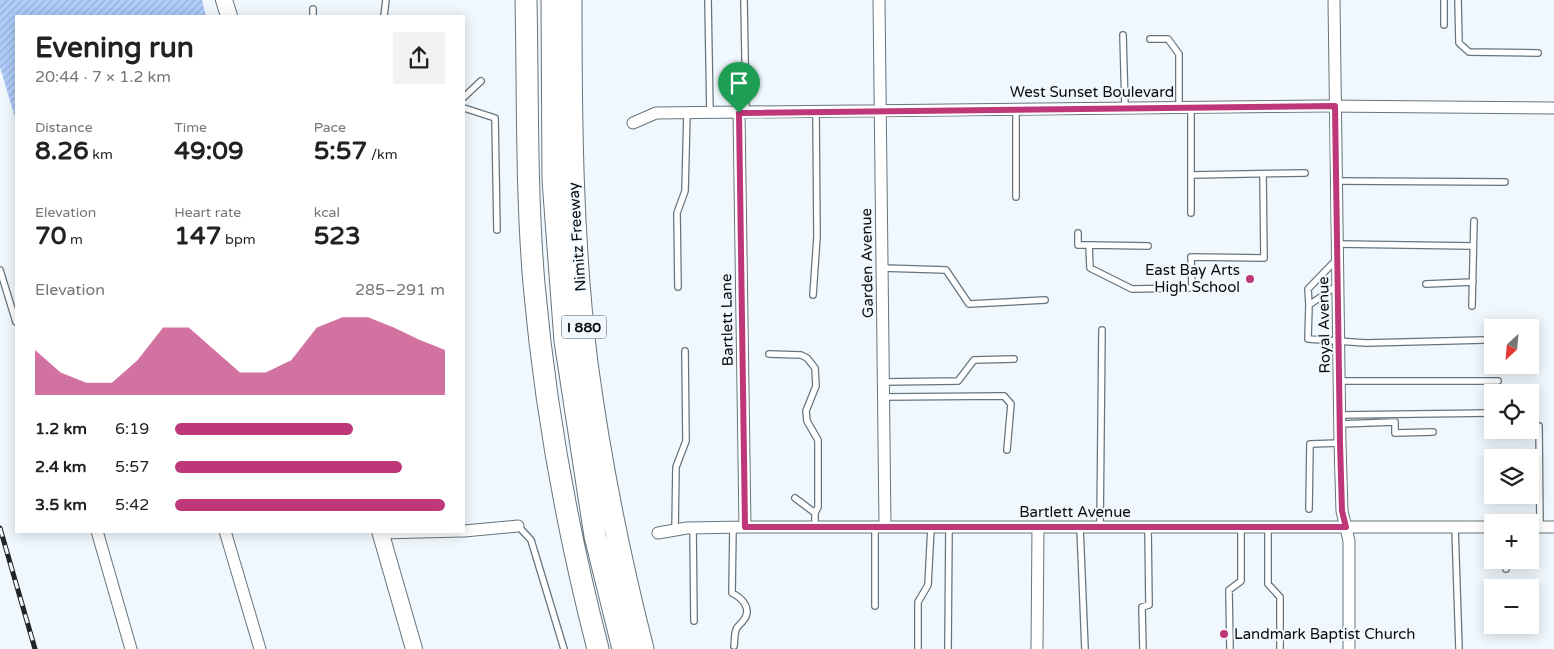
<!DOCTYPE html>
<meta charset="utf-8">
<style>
:root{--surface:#fff;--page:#f2f2f2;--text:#222;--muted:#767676;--accent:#be3778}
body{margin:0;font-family:"Varela Round",sans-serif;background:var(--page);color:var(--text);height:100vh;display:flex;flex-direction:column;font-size:19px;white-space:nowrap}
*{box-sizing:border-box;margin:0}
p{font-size:16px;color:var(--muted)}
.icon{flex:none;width:28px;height:28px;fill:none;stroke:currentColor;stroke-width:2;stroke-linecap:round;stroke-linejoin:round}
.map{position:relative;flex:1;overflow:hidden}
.details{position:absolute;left:15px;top:15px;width:450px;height:518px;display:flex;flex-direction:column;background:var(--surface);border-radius:0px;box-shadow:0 2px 12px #0003}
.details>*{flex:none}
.needle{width:32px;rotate:206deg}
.buttons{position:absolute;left:1484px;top:319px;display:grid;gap:10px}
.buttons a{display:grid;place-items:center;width:55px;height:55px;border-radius:0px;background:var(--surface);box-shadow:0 2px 12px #0003;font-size:25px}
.pin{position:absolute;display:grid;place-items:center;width:42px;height:42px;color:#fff;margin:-51px -21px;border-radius:50% 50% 50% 0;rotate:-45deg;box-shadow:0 0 5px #0007}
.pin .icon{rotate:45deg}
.round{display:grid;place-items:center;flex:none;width:52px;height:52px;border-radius:0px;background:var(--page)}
.headline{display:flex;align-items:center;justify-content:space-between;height:85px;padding:0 20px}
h1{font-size:28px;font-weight:700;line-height:38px}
.metrics{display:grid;grid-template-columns:repeat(3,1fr);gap:8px;height:85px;padding:5px 20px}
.metrics div{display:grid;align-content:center}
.metrics b{font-size:25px;font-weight:700}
.metrics small{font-size:14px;font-weight:400}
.metrics p{font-size:14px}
.chart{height:140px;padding:10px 20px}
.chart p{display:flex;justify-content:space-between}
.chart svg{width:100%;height:90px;margin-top:5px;fill:var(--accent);opacity:.7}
ul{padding:0 20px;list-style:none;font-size:16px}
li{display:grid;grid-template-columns:80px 60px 1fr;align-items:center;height:38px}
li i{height:12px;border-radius:6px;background:var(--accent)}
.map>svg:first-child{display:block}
.building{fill:url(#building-hatch)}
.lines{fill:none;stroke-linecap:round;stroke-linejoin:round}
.lane-casing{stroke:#67747c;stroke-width:8}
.street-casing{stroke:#67747c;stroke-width:13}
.secondary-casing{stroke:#67747c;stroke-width:18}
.highway-casing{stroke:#67747c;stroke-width:23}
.lane{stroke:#fff;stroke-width:5.5}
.street{stroke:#fff;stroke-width:11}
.secondary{stroke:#fff;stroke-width:16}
.highway{stroke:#fff;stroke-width:21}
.rail-casing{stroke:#212529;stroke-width:5}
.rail{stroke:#f0f8fe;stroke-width:3;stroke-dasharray:9;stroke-linecap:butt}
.route-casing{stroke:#fff;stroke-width:10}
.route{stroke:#be3778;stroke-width:6}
.poi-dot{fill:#be3778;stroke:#f0f8fe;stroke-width:2}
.labels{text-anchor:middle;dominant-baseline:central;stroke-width:4;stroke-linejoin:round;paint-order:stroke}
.shield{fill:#f0f8fe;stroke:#4e5357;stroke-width:1}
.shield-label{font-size:14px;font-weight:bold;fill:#080c10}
.street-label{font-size:15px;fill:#080c10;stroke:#f0f8fe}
.poi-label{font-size:15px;fill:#080c10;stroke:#f0f8fe;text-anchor:end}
</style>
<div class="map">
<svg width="1554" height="649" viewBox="0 0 1554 649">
<defs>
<pattern id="building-hatch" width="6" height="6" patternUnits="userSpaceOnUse" patternTransform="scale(1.25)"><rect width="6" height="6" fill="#b0cdfb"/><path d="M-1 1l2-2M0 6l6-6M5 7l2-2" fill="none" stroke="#96afd6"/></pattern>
</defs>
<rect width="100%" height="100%" fill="#f0f8fe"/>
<path class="building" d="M 0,0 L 202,0 L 206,16 L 16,16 L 16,121 L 0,67 Z"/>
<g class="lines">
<g class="lane-casing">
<path id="lane" d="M 708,0 L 710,113
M 744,0 L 746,113
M 1444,0 L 1444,25
M 1458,0 L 1459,43 L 1469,52 L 1538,53
M 313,9 L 313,16
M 384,16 L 386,0
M 1123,35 L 1125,107
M 1150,39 L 1168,39 L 1179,54 L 1179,107
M 464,97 L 481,81
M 464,108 L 495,118 L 497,230
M 1016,108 L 1016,197
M 1191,175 L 1305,173
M 1337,181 L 1505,182
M 1191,213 L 1191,107
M 1078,233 L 1078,245 L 1089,245
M 1338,244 L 1473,246
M 1148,246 L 1089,245 L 1090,268 L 1132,289 L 1192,288 L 1191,257 L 1264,258 L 1263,174
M 882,268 L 946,270 L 969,304 L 1045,300
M 0,270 L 16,322
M 1426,284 L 1473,282
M 1338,285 L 1309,305 L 1308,339 L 1366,343 L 1485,340
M 678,287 L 677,213 L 685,191 L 687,113
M 813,295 L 817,237 L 816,112
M 1309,305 L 1308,289 L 1336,260
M 1472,306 L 1474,221
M 769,354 L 801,355 L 807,358 L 815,368 L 816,386 L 806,411 L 807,421 L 818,440 L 818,507 L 815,513 L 815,527
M 1340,381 L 1498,381
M 883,382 L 958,381 L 974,360 L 1014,359
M 883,397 L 1004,396 L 1011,404 L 1007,450
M 1340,415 L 1492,413
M 1340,424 L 1395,422 L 1395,433 L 1433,432
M 1539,426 L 1540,527
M 795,498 L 815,513
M 1309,509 L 1310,444 L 1340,443
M 518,526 L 531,540 L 564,649
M 693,527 L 694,621
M 733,527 L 732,593 C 742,598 753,609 743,621 C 741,624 737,626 736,630 C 734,635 735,641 734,646
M 1080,527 L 1085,649
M 1100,527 L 1102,330
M 1268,527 L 1268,584 L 1280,597 L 1280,649
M 1455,527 L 1459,649
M 675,530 L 676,467 L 686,441 L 685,351
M 1506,560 L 1506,569
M 875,606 L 875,527
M 918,649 L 918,602 L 928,585 L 931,527
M 948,649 L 949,527
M 1143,649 L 1142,607 L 1149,605 L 1148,527
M 1230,649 L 1229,590 L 1241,581 L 1241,527"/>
</g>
<g class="street-casing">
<path id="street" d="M 879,0 L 885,527
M 1334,0 L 1340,443 L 1342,511 L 1349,541 L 1349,649
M 739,113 L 745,527
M 633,123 L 656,113 L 1324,106 L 1554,108
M 1530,527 L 1554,527
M 97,531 L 131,649
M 225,531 L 260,649
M 464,531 L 518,526
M 381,533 L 461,531
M 658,533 L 687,528 L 745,527 L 1492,527
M 1037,649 L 1038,527"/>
</g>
<g class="secondary-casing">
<path id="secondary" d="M 224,0 L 229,16
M 380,531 L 414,649"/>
</g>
<g class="highway-casing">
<path id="highway" d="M 526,0 C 528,94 526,190 534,284 C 545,407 567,529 598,649
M 552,0 L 553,180 L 565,341 L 595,536 L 623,649
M 571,0 C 571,121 572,243 587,363 C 600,460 619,555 643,649"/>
</g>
<use href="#lane" class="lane"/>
<use href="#street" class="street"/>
<use href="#secondary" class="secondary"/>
<use href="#highway" class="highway"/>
<g class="rail-casing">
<path id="rail" d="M 0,528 L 35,649"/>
</g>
<use href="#rail" class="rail"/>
</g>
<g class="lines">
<g class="route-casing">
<path id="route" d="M 1335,106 L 1340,443 L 1342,511 L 1346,527 L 745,527 L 739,113 Z"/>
</g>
<use href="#route" class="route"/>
</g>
<g class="poi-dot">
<circle cx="1250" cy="279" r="5"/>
<circle cx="1224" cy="634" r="5"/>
</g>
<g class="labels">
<rect class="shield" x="561.5" y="315.5" width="45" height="23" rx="4"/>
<g class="shield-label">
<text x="584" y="327">I 880</text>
</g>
<g class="street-label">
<text x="1092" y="92">West Sunset Boulevard</text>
<text transform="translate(577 237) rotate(-94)">Nimitz Freeway</text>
<text transform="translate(867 263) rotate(-91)">Garden Avenue</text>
<text transform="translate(727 320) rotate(-91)">Bartlett Lane</text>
<text transform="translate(1324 325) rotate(-91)">Royal Avenue</text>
<text x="1075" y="512">Bartlett Avenue</text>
</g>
<g class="poi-label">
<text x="1240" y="270">East Bay Arts<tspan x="1240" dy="17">High School</tspan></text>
<text x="1234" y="634" text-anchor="start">Landmark Baptist Church</text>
</g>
</g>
</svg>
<div class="buttons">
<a><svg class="needle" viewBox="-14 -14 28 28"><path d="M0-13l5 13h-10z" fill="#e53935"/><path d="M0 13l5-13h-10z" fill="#767676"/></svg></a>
<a><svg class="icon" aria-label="locate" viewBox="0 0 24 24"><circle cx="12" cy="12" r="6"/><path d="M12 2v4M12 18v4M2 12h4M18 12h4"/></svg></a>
<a><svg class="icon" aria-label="layers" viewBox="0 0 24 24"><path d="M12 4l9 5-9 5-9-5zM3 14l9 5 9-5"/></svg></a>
<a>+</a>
<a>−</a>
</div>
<div class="pin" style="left:739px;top:113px;background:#1e9e55"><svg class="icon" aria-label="arrive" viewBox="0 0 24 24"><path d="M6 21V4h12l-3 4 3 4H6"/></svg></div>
<section class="details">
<div class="headline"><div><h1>Evening run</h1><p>20:44 · 7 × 1.2 km</p></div><a class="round"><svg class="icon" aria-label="share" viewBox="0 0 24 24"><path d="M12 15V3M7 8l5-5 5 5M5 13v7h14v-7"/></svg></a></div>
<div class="metrics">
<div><p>Distance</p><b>8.26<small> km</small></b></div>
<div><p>Time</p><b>49:09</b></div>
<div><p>Pace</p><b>5:57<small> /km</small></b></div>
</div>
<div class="metrics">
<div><p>Elevation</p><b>70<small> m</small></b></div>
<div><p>Heart rate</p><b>147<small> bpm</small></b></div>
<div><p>kcal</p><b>523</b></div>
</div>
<div class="chart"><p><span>Elevation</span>285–291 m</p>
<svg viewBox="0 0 160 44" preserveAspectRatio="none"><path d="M0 44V22L10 33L20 38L30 38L40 27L50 11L60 11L70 22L80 33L90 33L100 27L110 11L120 6L130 6L140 11L150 17L160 22V44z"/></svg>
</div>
<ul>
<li><b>1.2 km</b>6:19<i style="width:66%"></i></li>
<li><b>2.4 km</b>5:57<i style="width:84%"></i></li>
<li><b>3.5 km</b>5:42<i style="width:100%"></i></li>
</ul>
</section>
</div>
